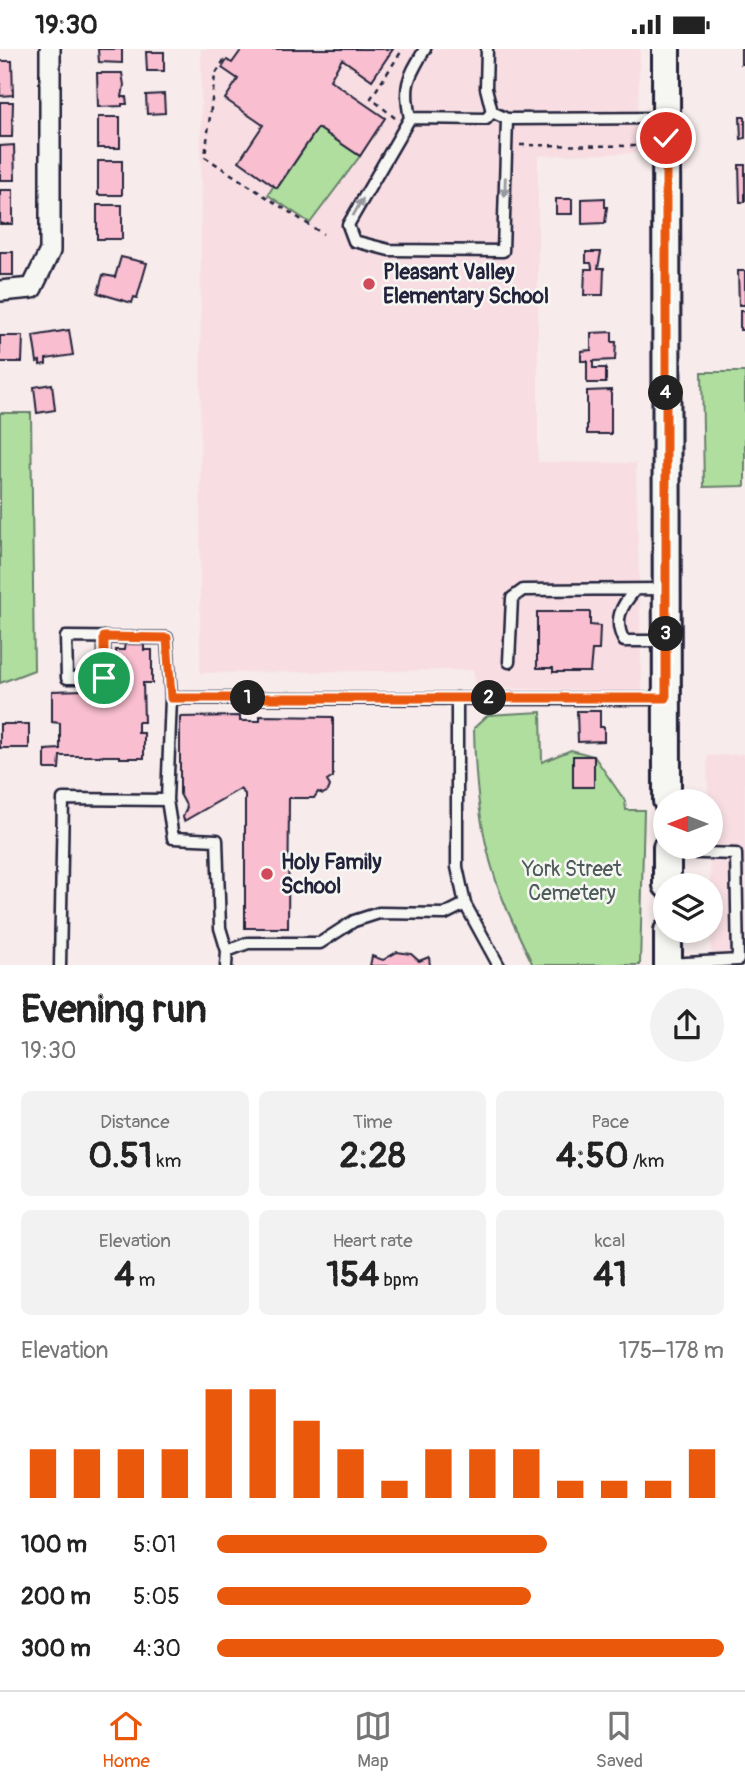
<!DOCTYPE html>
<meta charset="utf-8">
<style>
:root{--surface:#fff;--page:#f2f2f2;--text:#222;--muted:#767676;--line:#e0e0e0;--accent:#ea580c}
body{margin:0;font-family:Pangolin,sans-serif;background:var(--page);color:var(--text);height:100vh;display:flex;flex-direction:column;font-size:26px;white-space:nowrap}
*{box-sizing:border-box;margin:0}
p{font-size:23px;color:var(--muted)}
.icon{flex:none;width:38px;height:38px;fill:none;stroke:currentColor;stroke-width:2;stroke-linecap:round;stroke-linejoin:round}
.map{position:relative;height:916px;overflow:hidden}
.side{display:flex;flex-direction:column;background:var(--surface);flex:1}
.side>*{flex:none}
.needle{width:46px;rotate:270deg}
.controls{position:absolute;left:653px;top:740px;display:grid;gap:14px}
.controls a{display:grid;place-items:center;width:70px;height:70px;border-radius:50%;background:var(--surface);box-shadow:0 4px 10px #0003;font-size:35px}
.pin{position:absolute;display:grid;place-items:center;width:60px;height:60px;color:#fff;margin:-30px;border:4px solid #fff;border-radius:50%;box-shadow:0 2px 7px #0007}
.km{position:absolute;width:35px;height:35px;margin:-18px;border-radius:50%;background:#222;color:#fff;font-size:19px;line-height:35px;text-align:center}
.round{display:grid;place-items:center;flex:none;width:74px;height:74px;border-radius:37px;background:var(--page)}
.summary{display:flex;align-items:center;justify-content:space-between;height:119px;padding:0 21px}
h1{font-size:38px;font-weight:800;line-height:52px}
.metrics{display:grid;grid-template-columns:repeat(3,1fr);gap:10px;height:119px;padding:7px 21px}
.metrics div{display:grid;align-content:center;border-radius:10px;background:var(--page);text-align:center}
.metrics b{font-size:35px;font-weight:800}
.metrics small{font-size:19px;font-weight:400}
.metrics p{font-size:19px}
.chart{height:196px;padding:14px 21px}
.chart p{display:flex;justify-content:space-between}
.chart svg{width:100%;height:126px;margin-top:7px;stroke:var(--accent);stroke-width:6}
ul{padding:0 21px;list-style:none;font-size:23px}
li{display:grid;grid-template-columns:112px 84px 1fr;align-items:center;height:52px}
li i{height:18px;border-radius:9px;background:var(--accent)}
.status{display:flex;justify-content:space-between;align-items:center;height:49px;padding:0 35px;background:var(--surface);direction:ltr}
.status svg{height:19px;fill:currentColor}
.dock{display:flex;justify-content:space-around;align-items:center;height:98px;border-top:2px solid var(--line);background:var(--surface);font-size:19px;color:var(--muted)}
.dock a{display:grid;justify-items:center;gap:4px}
.dock .active{color:var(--accent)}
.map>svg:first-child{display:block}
.built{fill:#f8dee3}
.green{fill:#afde9e;stroke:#68806c;stroke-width:2}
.building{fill:#f9bed0;stroke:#22223b;stroke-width:2}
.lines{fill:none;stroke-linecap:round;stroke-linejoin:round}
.lane-casing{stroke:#22223b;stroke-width:15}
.street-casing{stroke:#22223b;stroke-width:24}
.secondary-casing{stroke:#22223b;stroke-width:32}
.path{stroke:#22223b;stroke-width:2.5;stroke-dasharray:5 5;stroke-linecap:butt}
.lane{stroke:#f6f6f2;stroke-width:10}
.street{stroke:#f6f6f2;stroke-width:19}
.secondary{stroke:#f6f6f2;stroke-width:26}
.oneway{fill:#9797a0}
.route-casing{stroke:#fff;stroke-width:14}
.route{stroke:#ea580c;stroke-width:9}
.poi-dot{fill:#d1495b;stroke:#f6f6f2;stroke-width:2.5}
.labels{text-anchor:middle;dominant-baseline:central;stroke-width:5;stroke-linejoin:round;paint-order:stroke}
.poi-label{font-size:21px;font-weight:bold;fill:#22223b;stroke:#f6f6f2;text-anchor:start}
.park-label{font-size:21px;fill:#4c5a59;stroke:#f6f6f2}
</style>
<div class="status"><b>19:30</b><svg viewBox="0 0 49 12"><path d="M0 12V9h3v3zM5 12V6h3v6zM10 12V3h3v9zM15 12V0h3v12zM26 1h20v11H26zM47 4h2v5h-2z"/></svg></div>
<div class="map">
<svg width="745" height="917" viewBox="0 0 745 917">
<rect width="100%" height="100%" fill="#f7ebeb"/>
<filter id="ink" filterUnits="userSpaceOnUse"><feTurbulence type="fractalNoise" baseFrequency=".0143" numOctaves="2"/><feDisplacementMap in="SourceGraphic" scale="14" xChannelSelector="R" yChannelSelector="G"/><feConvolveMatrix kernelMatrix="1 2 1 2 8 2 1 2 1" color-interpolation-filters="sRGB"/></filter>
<g filter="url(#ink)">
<path class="built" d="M 201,0 L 640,0 L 637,104 L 538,107 L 538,413 L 636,414 L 642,643 L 476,639 L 473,621 L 200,624 Z
M 745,705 L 745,916 L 711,916 L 710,752 L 708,752 L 707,707 Z"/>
<path class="green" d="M 318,79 L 360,107 L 310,174 L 268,146 L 274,136 L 278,138 Z
M 702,323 L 745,323 L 745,437 L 704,438 Z
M 0,364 L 31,364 L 34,621 L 0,634 Z
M 541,663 L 542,713 L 571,701 L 594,707 L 625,752 L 626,761 L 644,761 L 640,916 L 533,916 C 523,895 513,875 504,853 C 481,798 475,737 474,679 L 488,666 Z"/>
<path class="building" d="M 98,0 L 122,0 L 122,14 L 99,13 Z
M 242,0 L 393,0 L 372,31 L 342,10 L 330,31 L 385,69 L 360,107 L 318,79 L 277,139 L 239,112 L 263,76 L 225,50 L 238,30 L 222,19 L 227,11 L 232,14 Z
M 741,0 L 745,0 L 745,15 L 741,15 Z
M 146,3 L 164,3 L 164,22 L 147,22 Z
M 0,12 L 12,12 L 13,46 L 0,47 Z
M 97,24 L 122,24 L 124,36 L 122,48 L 126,48 L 127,55 L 122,55 L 122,57 L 98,58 Z
M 164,45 L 165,64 L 147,65 L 146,46 Z
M 0,53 L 13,53 L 12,88 L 0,88 Z
M 98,68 L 120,68 L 120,99 L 98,99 Z
M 740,68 L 745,68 L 745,89 L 741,90 Z
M 14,96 L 15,131 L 0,131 L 0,97 Z
M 98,112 L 122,112 L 122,146 L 98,146 Z
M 739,116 L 745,116 L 745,153 L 740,153 Z
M 0,141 L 13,141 L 13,175 L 0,175 Z
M 605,149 L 605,158 L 607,158 L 605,174 L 582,175 L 582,150 Z
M 556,150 L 572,150 L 572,165 L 556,165 Z
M 97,156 L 122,156 L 122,190 L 97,190 Z
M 0,203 L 13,203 L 13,226 L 0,226 Z
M 586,203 L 601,203 L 598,219 L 604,219 L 603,246 L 584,246 L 585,220 L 592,220 L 592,218 L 591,214 L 586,214 Z
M 121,208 L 147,214 L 137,249 L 134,248 L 132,254 L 98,244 L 103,226 L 115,228 Z
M 738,222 L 745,222 L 745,256 L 739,256 Z
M 740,262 L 745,262 L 745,281 L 740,281 Z
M 69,281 L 73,306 L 46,310 L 46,315 L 40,316 L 40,312 L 37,313 L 33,287 Z
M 612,283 L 612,293 L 616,293 L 615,311 L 593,312 L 593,319 L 606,319 L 606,334 L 587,334 L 587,312 L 581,312 L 581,302 L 591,301 L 591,284 Z
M 0,287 L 23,287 L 22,313 L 0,313 Z
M 52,335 L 55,361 L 37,364 L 34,338 Z
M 611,341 L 611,385 L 587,385 L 587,342 Z
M 537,563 L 590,563 L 590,576 L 600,577 L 599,601 L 592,601 L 590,623 L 553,623 L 553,619 L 537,619 Z
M 125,593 L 144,593 L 144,601 L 152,601 L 152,634 L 143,634 L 144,673 L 138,673 L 138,684 L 144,684 L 144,709 L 120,709 L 120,707 L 60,707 L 59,720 L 45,720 L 45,701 L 60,700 L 60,674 L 52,673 L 52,642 L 117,640 L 116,601 L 124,601 Z
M 577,662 L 600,662 L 600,678 L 604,678 L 604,692 L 578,693 Z
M 240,667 L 240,672 L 260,672 L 260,667 L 333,668 L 333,728 L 327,732 L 330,737 L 328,742 L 323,745 L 318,743 L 314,749 L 289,749 L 288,879 L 245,879 L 245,745 L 240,740 L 184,772 L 183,768 L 187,758 L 180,745 L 180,668 Z
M 0,675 L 29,675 L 29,699 L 0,699 Z
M 573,707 L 594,707 L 594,738 L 573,738 Z
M 397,903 L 411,905 L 419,912 L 429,908 L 430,917 L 370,917 L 372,907 L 383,911 Z"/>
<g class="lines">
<g class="lane-casing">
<path id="lane" d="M 487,0 L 486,39 L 492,63
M 492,63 L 486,70 L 410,69 L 348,176 L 354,192 L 389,201 L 503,202 L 507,70
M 492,63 L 507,70 L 665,69
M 410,69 C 403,35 408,29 425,0
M 635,541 C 621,557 613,571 624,592 L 666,592
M 509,613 L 512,549 L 523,541 L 666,540
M 171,649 L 666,650
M 457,649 L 457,818 L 465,855 L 499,917
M 167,751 L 173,789 L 217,791 L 220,879 L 227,902 L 226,917
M 668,803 L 736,805 L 738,911 L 669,915
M 227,902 L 248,894 L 320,894 L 354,872 L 379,864 L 445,865 L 465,855
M 60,917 L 63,750 L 167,751 L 171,649 L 167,589 L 66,588 L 67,629 L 104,629 L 104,588"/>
</g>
<g class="street-casing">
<path id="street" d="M 0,242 L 32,239 L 50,202 L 50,0"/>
</g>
<g class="secondary-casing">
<path id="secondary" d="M 666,0 L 667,752
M 667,798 L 667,836
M 668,882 L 668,917"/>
</g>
<path class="path" d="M 224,11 L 215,26 L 205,108 L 323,185
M 395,69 L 371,49 L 403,0
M 520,96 L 639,97"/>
<use href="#lane" class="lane"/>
<use href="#street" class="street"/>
<use href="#secondary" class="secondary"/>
</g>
<defs><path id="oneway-solid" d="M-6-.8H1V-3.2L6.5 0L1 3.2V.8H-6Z" transform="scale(1.75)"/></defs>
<g class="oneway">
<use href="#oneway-solid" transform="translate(505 138) rotate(92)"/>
<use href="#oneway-solid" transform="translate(358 158) rotate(-60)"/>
</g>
</g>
<g class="lines" filter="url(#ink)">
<g class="route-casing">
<path id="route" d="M 104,629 L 104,588 L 167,589 L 171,649 L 666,649 L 666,89"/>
</g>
<use href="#route" class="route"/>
</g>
<g class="poi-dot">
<circle cx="369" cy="235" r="7"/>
<circle cx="267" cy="825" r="7"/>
</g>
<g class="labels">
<g class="poi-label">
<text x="383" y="223">Pleasant Valley<tspan x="383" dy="24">Elementary School</tspan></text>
<text x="281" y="813">Holy Family<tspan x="281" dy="24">School</tspan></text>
</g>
<g class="park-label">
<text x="572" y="820">York Street<tspan x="572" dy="24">Cemetery</tspan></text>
</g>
</g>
</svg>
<div class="controls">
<a><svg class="needle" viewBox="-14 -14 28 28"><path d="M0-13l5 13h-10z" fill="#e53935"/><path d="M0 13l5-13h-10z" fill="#767676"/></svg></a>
<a><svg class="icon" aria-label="layers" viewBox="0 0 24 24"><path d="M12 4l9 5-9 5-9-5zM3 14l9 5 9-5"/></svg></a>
</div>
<div class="pin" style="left:104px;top:629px;background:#1e9e55"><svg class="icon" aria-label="arrive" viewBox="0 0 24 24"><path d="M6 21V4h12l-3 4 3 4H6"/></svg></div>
<div class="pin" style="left:666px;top:89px;background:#d93025"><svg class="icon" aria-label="check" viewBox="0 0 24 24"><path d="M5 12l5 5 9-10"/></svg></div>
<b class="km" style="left:248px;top:649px">1</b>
<b class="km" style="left:489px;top:649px">2</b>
<b class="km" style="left:666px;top:585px">3</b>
<b class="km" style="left:666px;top:344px">4</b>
</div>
<section class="side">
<div class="summary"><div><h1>Evening run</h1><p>19:30</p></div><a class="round"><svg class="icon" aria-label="share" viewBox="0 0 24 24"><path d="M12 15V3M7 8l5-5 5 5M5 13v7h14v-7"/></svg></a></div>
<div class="metrics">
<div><p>Distance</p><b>0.51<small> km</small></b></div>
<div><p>Time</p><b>2:28</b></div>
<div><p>Pace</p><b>4:50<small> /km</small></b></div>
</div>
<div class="metrics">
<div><p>Elevation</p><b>4<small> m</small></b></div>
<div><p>Heart rate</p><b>154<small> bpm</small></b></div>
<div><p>kcal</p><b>41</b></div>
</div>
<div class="chart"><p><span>Elevation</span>175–178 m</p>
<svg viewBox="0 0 160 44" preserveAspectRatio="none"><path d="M5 44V27M15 44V27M25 44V27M35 44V27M45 44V6M55 44V6M65 44V17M75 44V27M85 44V38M95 44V27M105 44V27M115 44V27M125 44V38M135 44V38M145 44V38M155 44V27"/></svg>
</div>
<ul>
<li><b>100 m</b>5:01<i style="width:65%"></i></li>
<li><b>200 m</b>5:05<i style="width:62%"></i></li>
<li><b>300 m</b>4:30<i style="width:100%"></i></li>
</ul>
</section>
<nav class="dock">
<a class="active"><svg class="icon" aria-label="home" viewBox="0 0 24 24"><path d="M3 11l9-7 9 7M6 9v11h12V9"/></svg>Home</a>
<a><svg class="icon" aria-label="map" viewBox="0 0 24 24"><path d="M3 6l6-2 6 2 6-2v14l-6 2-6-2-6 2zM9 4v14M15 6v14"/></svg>Map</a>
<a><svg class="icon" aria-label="saved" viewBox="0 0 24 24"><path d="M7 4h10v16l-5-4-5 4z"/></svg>Saved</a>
</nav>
